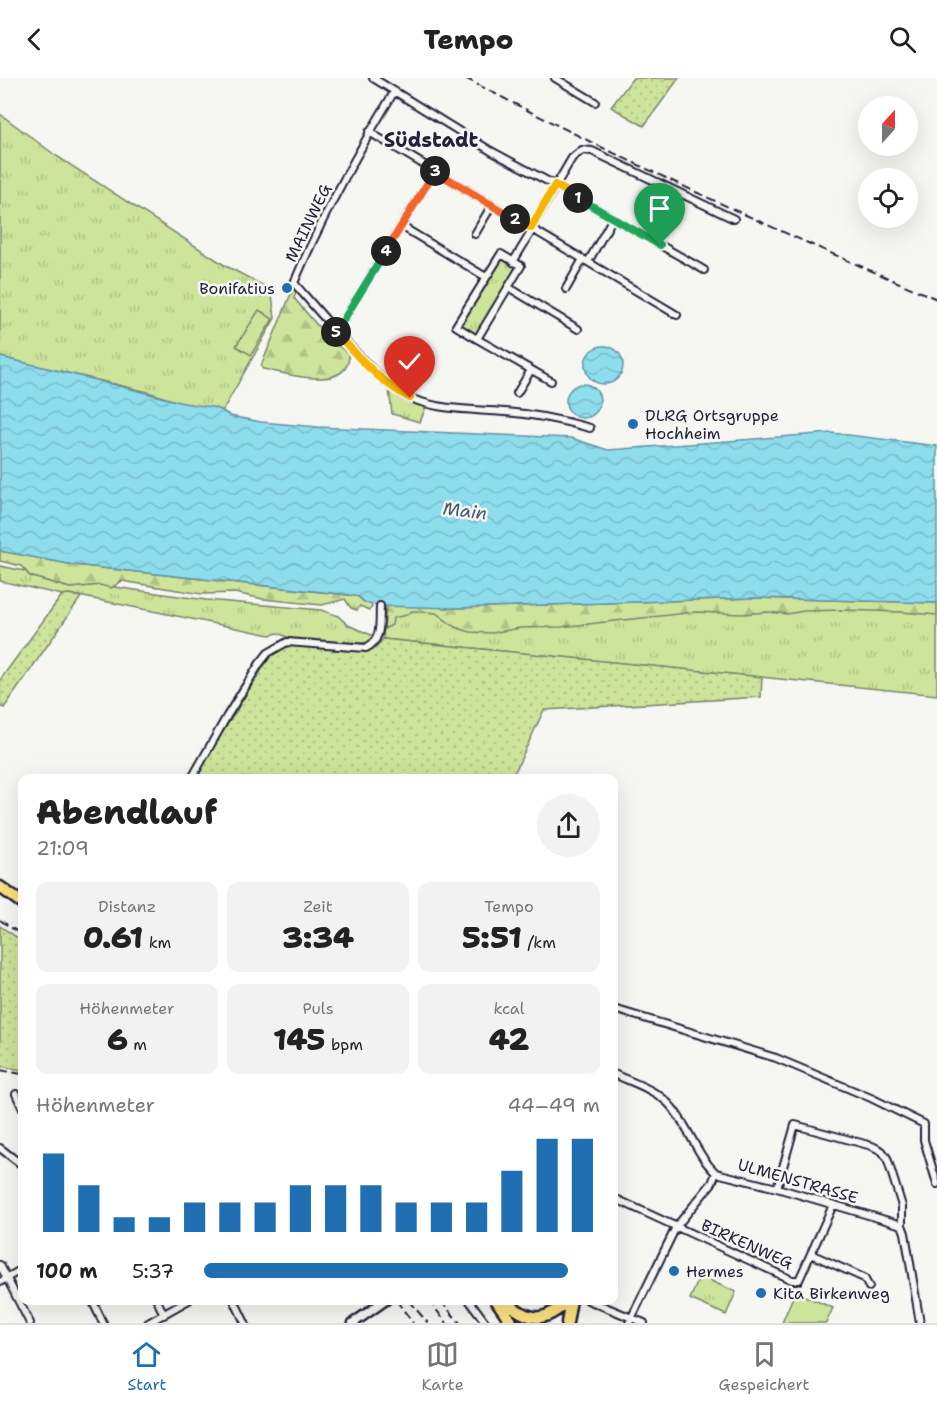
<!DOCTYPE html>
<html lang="de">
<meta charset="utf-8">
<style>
:root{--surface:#fff;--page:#f2f2f2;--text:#222;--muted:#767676;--line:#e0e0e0;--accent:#1f6fb2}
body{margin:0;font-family:"Shantell Sans",sans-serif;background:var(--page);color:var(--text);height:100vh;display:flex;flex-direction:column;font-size:22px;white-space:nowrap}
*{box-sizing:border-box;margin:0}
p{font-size:20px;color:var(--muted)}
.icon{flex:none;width:33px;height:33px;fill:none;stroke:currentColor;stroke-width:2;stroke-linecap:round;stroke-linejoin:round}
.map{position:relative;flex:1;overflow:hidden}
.drawer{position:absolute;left:18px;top:696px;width:600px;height:531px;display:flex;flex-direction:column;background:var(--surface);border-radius:12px;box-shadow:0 6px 24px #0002}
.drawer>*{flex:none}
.needle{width:39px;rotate:21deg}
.controls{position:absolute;left:858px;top:18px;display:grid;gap:12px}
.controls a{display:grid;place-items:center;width:60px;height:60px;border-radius:50%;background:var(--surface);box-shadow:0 6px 24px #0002;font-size:30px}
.pin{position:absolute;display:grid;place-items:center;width:51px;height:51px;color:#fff;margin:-62px -26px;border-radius:50% 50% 50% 0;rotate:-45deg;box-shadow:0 0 6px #0007}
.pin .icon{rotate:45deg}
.km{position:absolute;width:30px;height:30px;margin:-15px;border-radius:50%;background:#222;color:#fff;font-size:16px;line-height:30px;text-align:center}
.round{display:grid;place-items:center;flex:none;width:63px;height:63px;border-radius:32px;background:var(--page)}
.headline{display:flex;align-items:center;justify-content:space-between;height:102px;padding:0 18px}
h1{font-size:33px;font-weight:800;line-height:45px}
.figures{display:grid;grid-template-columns:repeat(3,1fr);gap:9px;height:102px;padding:6px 18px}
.figures div{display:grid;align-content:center;border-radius:12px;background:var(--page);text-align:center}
.figures b{font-size:30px;font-weight:800}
.figures small{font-size:16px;font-weight:400}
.figures p{font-size:16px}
.chart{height:168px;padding:12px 18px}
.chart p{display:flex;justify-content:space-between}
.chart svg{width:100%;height:108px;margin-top:6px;stroke:var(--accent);stroke-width:6}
ul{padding:0 18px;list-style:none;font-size:20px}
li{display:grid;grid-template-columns:96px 72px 1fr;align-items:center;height:45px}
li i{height:15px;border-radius:8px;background:var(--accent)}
header{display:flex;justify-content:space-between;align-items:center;height:78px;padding:0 18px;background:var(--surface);font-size:27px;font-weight:800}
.menu{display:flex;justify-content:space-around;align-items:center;height:84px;border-top:2px solid var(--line);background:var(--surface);font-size:16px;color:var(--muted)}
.menu a{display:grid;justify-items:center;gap:3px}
.menu .current{color:var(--accent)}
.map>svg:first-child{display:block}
.grass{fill:url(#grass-tufts);stroke:#78836a;stroke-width:1.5}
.forest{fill:url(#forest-firs);stroke:#78836a;stroke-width:1.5}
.garden{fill:url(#garden-dots);stroke:#78836a;stroke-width:1.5}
.pitch{fill:#cde49a;stroke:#78836a;stroke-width:1.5}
.water{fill:url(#water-waves);stroke:#6392a5;stroke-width:1.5}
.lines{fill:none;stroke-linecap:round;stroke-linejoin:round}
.street-casing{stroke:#22223b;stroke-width:10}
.secondary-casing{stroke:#22223b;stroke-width:13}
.highway-casing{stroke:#22223b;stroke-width:15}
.street{stroke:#f6f6f2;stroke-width:6}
.secondary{stroke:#f6f6f2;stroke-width:8}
.highway{stroke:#fbe080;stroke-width:10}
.rail{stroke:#22223b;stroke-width:2;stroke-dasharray:9 4.5;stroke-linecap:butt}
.split-1-casing{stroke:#fff;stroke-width:12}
.split-2-casing{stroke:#fff;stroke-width:12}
.split-3-casing{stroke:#fff;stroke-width:12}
.split-4-casing{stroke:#fff;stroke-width:12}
.split-5-casing{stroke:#fff;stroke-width:12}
.split-6-casing{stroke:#fff;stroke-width:12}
.split-1{stroke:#22a559;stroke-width:8}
.split-2{stroke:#f5b400;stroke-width:8}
.split-3{stroke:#f0652b;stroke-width:8}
.split-4{stroke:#f0652b;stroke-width:8}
.split-5{stroke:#22a559;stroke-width:8}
.split-6{stroke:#f5b400;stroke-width:8}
.poi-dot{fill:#1f6fb2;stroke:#f6f6f2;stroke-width:2}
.labels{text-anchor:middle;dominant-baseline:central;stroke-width:5;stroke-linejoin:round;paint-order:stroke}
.street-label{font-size:16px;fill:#22223b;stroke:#f6f6f2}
.poi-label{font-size:16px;fill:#22223b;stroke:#f6f6f2;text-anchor:start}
.water-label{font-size:18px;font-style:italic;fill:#425a70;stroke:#f6f6f2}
.quarter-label{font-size:20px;font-weight:bold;fill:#22223b;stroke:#f6f6f2}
</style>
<header><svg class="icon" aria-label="back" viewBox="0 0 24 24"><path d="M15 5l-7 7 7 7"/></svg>Tempo<svg class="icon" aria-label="search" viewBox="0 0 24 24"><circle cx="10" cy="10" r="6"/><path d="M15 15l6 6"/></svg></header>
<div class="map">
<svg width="937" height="1245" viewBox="0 0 937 1245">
<defs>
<pattern id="grass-tufts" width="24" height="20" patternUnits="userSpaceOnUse" patternTransform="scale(1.5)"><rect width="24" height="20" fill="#cde49a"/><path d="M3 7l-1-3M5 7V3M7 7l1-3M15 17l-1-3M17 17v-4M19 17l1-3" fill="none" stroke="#b0c386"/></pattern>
<pattern id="forest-firs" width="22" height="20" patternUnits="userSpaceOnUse" patternTransform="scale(1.5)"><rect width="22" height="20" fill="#cde49a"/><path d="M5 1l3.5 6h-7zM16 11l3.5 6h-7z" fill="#b0c386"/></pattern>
<pattern id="garden-dots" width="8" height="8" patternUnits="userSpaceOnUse" patternTransform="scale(1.5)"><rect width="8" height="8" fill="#cde49a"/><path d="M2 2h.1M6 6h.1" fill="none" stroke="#b0c386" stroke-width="1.8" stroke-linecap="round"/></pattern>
<pattern id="water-waves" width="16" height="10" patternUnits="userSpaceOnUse" patternTransform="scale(1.5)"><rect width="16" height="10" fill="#8eddec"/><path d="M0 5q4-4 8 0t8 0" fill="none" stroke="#7abdcb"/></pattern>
</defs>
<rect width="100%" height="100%" fill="#f6f6f2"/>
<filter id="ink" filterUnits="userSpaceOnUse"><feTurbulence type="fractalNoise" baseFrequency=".0167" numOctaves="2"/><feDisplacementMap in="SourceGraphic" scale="12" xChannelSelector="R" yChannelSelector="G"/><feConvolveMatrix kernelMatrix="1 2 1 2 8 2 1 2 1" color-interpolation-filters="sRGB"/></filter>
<g filter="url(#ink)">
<path class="grass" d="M 0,36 L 55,77 L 226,188 L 266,209 L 272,217 L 275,240 L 223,332 L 181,325 L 148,314 L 0,279 Z
M 501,179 L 517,190 L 477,257 L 460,247 Z
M 389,311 L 408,323 L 426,329 L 420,344 L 392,336 Z
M 0,488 L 25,493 L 30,498 L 70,510 L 100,507 L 206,522 L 321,532 L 338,538 L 348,547 L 374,558 C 370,565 363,565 357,565 L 290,560 L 278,555 L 270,557 L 69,516 L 62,517 L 0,503 Z
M 818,521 L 937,525 L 937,617 L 383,561 L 386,527 Z
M 700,1198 L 736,1214 L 726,1237 L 690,1221 Z"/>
<path class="forest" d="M 293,211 L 296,214 L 294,220 L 327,259 L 349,276 C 350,316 284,295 263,291 L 261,288 Z
M 0,473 L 74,487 L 357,518 L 363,523 L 370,524 L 372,529 L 369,532 L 360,528 L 357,532 L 351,530 L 345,521 L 322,527 L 263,521 L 235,515 L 202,516 L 122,503 L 111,510 L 100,507 L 70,510 L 30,498 L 21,488 L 0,483 Z
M 754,520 L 937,525 L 937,537 L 901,534 L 842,532 L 804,533 L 787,536 L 768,534 L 742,536 L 696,534 L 561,549 L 520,550 L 492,555 L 470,554 L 455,549 L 436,535 L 412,533 L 407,537 L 393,540 L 392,547 L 384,551 L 386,527 L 455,530 Z"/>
<path class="garden" d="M 633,0 L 679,0 L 644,48 L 611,29 Z
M 69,516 L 81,519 L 4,630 L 0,628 L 0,602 L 62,517 Z
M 383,561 L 762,599 L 761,619 L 544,632 L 512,700 L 197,700 L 199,692 L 271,577 L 289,567 L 368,573 L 376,570 Z
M 0,848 L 22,863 L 22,992 L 0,988 Z"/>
<path class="pitch" d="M 259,232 L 273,241 L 251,277 L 236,268 Z
M 795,1214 L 833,1230 L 826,1245 L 782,1245 Z"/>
<path class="water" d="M585 287a19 19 0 1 1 38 0a19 19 0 1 1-38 0Z
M 0,279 C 60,293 119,307 179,324 C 197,329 215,325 230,338 L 261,344 L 318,349 L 571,360 L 608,372 L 832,355 L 937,368 L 937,525 L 754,520 L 455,530 L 380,528 L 364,524 L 359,519 L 350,517 L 74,487 L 0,473 Z
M566 323a17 17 0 1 1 34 0a17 17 0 1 1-34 0Z"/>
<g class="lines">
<g class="street-casing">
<path id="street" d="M 373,0 L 491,73 L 555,107 L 704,192
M 555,0 L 595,24
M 394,14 C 357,75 322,139 294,205 C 320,235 345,265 374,293 C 385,303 396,314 410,320 C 442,333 472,331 505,334 C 534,336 562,342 590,350
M 369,54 L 677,237
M 401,148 L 486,199
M 531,150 L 572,80 L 582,72 L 592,73 L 734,141
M 475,156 L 492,127
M 501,176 L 521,188 L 477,261 L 456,248 Z
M 513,184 L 533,151
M 588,184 L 613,140
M 508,209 L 578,251
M 566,211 L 583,181
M 336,254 L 435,93
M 477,261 L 551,303
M 517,315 L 531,292
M 192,700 L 227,638 L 260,585 L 268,575 L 287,564 L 366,570 C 383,562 379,543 380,528
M 614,931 L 776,980 L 871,1020 L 924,1046 L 924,1062 L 937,1106
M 614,996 C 631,1004 654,1011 668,1025 C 688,1045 695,1076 716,1095
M 16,1016 L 22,1029
M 0,1070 L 22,1087
M 716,1095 L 777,1110 L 902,1147
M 777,1110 L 795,1047 L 872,1068 L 882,1073 L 887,1080 L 902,1128 L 902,1147 L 905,1155 L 920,1245
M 614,1120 L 792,1202 L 799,1202 L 833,1127
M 811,1176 L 864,1200 L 869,1209
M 0,1187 L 30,1245
M 0,1204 L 22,1191
M 92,1222 L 103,1245
M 157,1222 L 164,1237
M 234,1222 L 245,1245
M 469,1222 L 486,1245
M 588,1222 L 644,1245
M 148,1245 L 189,1222
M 629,1245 L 676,1149 L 712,1105 L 716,1095"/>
</g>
<g class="secondary-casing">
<path id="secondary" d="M 353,1245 L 386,1222"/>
</g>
<g class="highway-casing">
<path id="highway" d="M 0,809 L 22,825
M 496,1222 L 512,1245
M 505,1222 C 529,1245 546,1245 568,1222
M 567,1245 L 571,1222"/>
</g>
<use href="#street" class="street"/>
<use href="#secondary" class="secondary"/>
<use href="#highway" class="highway"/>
<path class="rail" d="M 465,0 C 619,81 777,153 937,221
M 0,842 L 22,857
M 0,992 L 22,996
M 396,1222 L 413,1245
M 408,1222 L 428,1245
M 428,1222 L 447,1245
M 440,1222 L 460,1245"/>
</g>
</g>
<g class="lines" filter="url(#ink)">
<g class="split-1-casing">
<path id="split-1" d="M 578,120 L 660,167"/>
</g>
<g class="split-2-casing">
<path id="split-2" d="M 515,141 L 531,150 L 555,107 L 578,120"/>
</g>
<g class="split-3-casing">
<path id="split-3" d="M 435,93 L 515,141"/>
</g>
<g class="split-4-casing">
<path id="split-4" d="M 386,173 L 435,93"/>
</g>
<g class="split-5-casing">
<path id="split-5" d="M 336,254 L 386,173"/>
</g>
<g class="split-6-casing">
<path id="split-6" d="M 336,254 C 357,278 381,305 410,320"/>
</g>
<use href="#split-1" class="split-1"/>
<use href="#split-2" class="split-2"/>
<use href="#split-3" class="split-3"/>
<use href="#split-4" class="split-4"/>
<use href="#split-5" class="split-5"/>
<use href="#split-6" class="split-6"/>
</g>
<g class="poi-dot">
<circle cx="287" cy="210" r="6"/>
<circle cx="633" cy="346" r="6"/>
<circle cx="674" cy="1193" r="6"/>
<circle cx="761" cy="1215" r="6"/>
</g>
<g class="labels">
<g class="street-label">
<text transform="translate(308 145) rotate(-64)">MAINWEG</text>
<text transform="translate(798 1103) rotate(16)">ULMENSTRASSE</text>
<text transform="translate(747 1166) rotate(24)">BIRKENWEG</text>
</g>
<g class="poi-label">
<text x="275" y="210" text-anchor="end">Bonifatius</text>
<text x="645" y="337">DLRG Ortsgruppe<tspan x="645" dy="18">Hochheim</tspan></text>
<text x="686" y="1193">Hermes</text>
<text x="773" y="1215">Kita Birkenweg</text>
</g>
<g class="water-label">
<text transform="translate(465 433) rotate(7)">Main</text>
</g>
<g class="quarter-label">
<text x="431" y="62">Südstadt</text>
</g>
</g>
</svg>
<div class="controls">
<a><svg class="needle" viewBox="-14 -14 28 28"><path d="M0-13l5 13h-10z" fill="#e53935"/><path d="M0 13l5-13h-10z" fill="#767676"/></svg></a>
<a><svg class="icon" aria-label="locate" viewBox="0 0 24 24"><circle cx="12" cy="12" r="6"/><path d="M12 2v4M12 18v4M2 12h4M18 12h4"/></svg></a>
</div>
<div class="pin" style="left:660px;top:167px;background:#1e9e55"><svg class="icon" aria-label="arrive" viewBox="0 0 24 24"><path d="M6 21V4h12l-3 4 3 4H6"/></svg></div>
<div class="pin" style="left:410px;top:320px;background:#d93025"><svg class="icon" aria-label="check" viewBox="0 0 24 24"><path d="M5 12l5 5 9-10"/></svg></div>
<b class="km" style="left:578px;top:120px">1</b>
<b class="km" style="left:515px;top:141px">2</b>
<b class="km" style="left:435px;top:93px">3</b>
<b class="km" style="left:386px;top:173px">4</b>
<b class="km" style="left:336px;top:254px">5</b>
<section class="drawer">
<div class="headline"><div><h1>Abendlauf</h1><p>21:09</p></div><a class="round"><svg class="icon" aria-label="share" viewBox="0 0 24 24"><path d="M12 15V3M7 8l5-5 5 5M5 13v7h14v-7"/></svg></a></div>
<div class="figures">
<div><p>Distanz</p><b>0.61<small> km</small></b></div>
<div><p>Zeit</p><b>3:34</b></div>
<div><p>Tempo</p><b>5:51<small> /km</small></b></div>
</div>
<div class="figures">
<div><p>Höhenmeter</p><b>6<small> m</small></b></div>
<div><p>Puls</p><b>145<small> bpm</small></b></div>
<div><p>kcal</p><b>42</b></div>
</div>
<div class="chart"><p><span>Höhenmeter</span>44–49 m</p>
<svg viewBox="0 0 160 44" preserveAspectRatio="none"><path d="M5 44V12M15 44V25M25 44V38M35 44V38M45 44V32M55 44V32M65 44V32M75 44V25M85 44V25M95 44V25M105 44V32M115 44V32M125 44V32M135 44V19M145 44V6M155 44V6"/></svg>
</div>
<ul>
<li><b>100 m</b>5:37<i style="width:92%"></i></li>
</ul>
</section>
</div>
<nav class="menu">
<a class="current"><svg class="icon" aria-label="home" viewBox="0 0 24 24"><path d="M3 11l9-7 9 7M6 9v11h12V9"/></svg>Start</a>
<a><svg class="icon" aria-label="map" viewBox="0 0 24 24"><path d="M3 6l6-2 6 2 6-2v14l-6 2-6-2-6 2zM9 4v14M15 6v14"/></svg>Karte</a>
<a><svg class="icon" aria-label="saved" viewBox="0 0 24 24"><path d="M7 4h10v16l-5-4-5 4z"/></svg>Gespeichert</a>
</nav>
